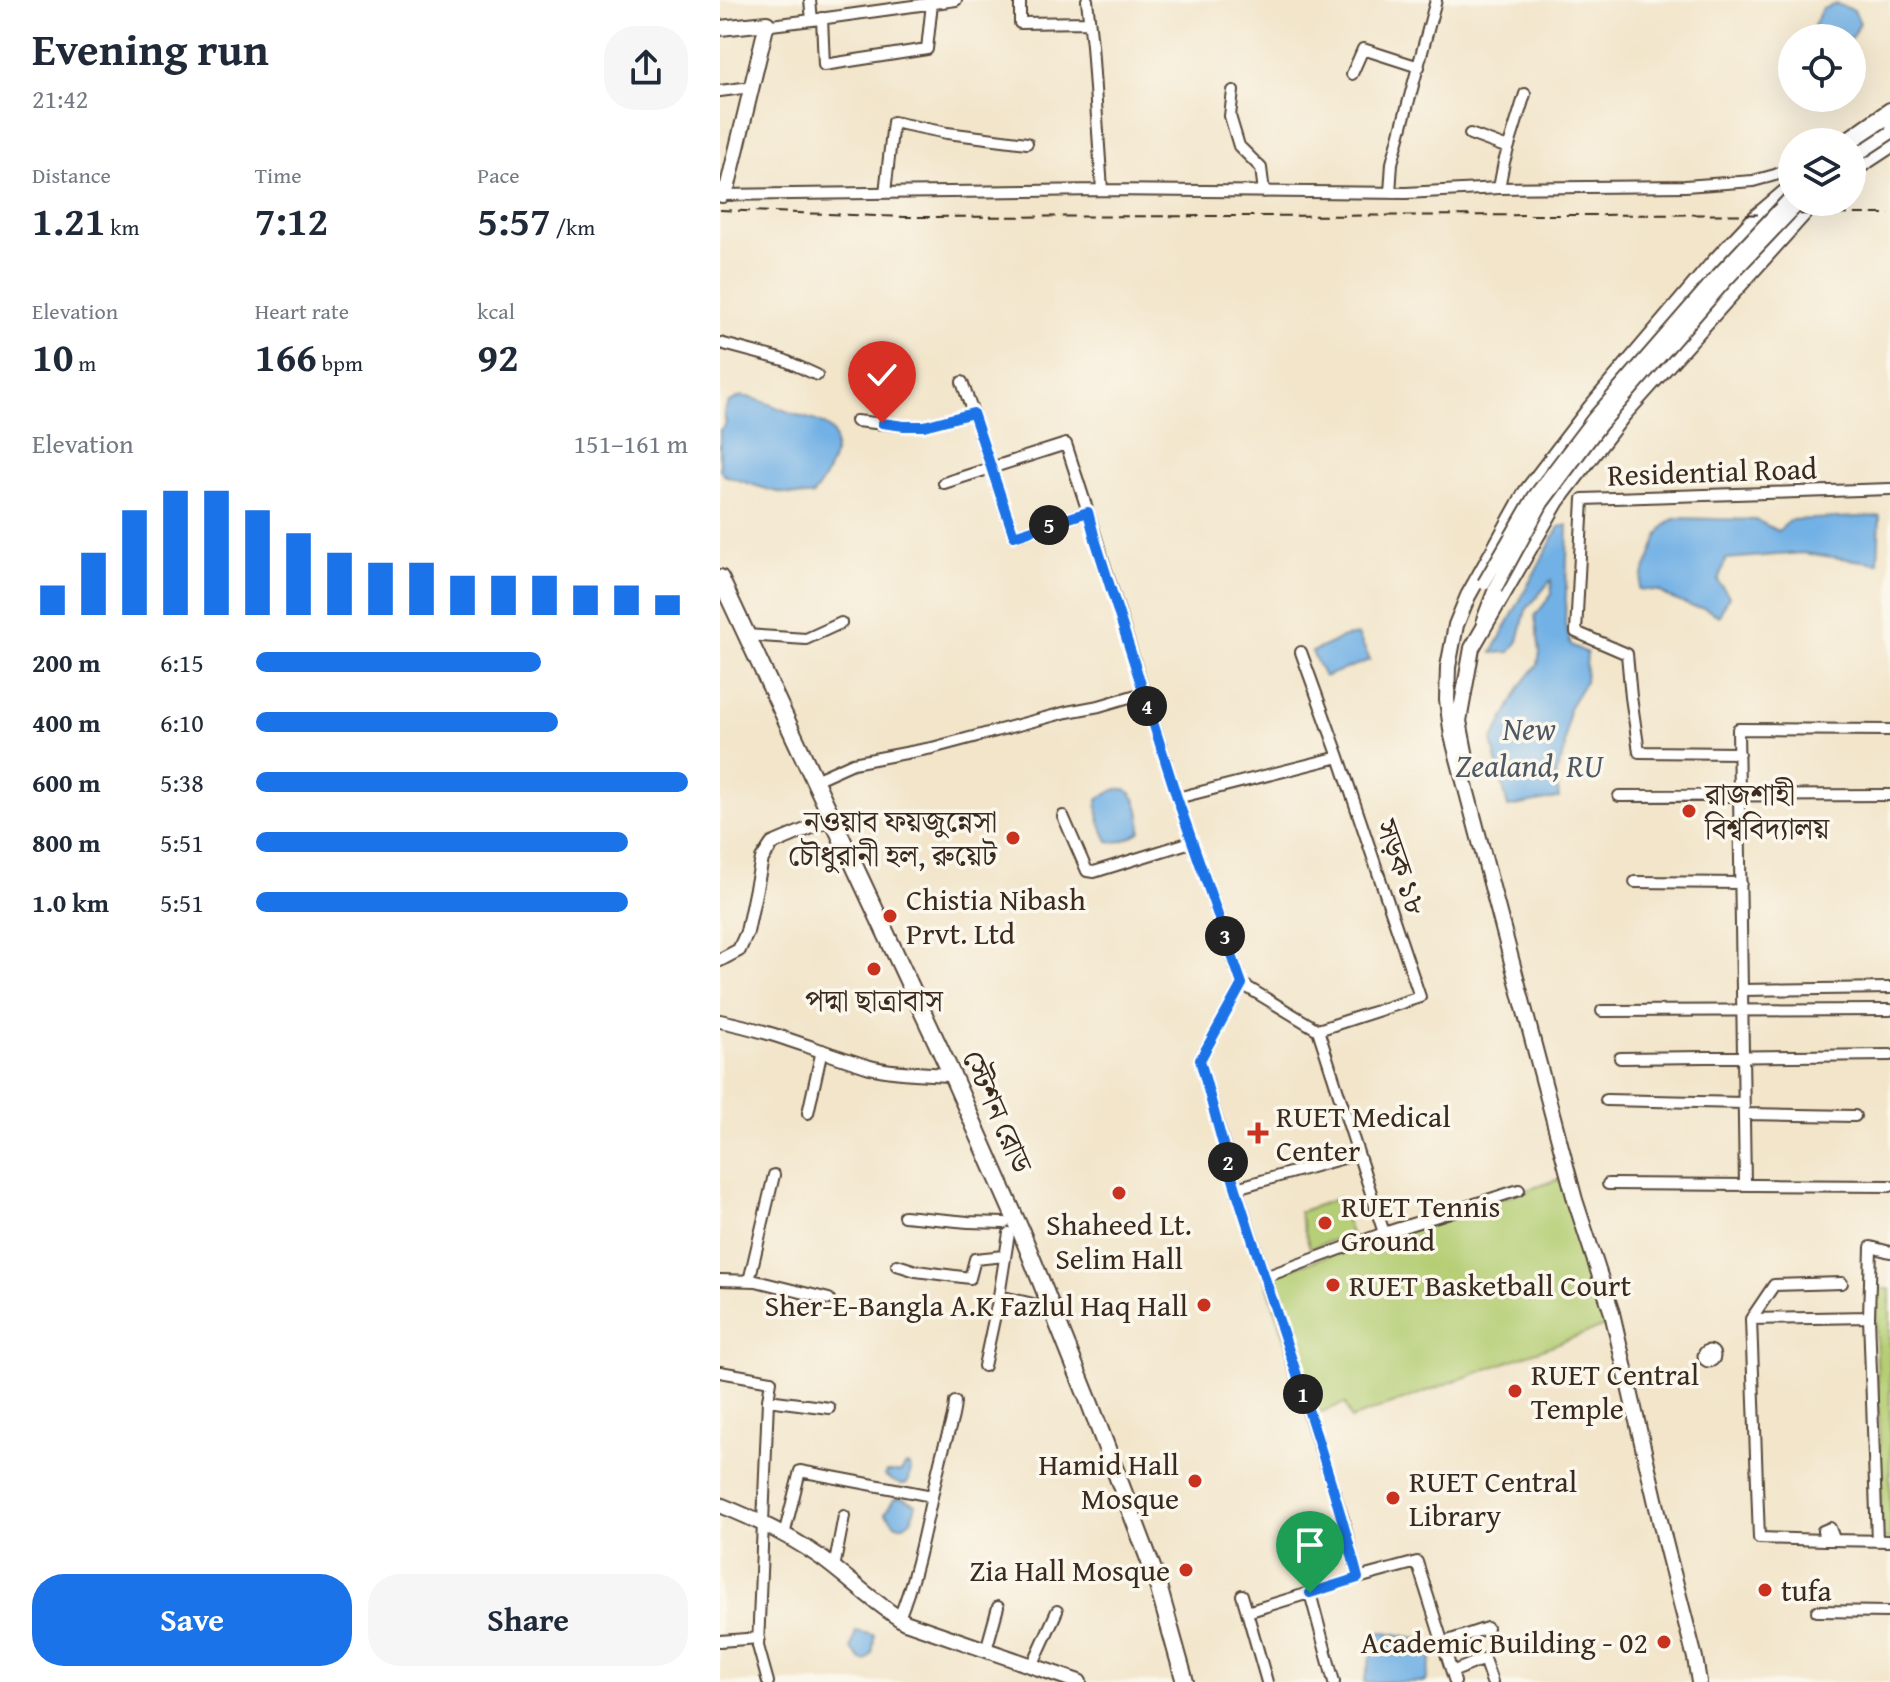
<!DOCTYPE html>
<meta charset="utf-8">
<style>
:root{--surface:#fff;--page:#f6f6f7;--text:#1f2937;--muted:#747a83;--accent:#1a73e8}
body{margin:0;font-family:"Gentium Book Plus","Noto Serif Bengali",serif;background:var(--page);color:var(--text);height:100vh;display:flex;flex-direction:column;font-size:30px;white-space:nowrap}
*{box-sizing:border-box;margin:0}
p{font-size:26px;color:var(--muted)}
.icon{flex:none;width:44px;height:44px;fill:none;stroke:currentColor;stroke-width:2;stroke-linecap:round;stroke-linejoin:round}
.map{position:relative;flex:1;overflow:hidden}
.drawer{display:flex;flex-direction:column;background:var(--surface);width:720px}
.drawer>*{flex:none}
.tools{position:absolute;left:1058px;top:24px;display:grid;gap:16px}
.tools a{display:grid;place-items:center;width:88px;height:88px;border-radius:50%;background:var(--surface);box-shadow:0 8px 32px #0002;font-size:40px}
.pin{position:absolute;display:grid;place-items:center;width:68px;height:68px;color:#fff;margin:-82px -34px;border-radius:50% 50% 50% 0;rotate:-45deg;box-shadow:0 0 8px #0007}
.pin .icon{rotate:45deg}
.km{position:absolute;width:40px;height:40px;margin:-20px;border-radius:50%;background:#222;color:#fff;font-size:22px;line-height:40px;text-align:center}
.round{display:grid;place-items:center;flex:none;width:84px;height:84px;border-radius:32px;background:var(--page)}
.summary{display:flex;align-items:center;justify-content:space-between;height:136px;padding:0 32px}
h1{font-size:44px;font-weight:700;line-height:60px}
.stats{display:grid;grid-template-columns:repeat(3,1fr);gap:12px;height:136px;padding:8px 32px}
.stats div{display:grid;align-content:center}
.stats b{font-size:40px;font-weight:700}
.stats small{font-size:22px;font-weight:400}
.stats p{font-size:22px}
.chart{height:224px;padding:16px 32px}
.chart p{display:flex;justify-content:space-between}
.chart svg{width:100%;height:144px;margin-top:8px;stroke:var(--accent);stroke-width:6}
.primary-button{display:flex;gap:16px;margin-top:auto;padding:16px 32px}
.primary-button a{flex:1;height:92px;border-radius:32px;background:var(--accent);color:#fff;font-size:32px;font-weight:700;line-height:92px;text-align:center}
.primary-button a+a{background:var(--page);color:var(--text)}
ul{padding:0 32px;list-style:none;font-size:26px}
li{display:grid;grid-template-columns:128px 96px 1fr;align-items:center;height:60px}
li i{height:20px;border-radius:10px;background:var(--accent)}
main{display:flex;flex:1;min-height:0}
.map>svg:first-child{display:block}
.green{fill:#b5ce74;stroke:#787c49;stroke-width:2}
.water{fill:#72b1e5;stroke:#566e82;stroke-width:2}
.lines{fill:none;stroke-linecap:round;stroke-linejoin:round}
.minor-casing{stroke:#564638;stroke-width:14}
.tertiary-casing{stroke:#564638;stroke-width:16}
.secondary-casing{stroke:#564638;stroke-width:18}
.primary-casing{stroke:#564638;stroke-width:20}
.minor{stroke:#fff;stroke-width:10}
.tertiary{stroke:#fff;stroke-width:12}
.secondary{stroke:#fff;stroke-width:14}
.primary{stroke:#fff;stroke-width:16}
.rail{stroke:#3b2a1e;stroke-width:2;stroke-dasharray:12 6;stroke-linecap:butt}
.tertiary-bridge-casing{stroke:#564638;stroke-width:16;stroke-linecap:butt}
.tertiary-bridge{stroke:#fff;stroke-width:12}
.route-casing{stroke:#fff;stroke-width:16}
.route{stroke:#1a73e8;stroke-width:10}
.poi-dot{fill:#c8321e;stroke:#fbf7ec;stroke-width:3}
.labels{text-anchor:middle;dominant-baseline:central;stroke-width:7;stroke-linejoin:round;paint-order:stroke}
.street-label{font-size:30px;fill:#3b2a1e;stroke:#fbf7ec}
.poi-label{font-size:30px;fill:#3b2a1e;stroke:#fbf7ec;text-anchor:start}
.water-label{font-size:32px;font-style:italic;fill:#4e5964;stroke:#fbf7ec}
</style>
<main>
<section class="drawer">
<div class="summary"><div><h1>Evening run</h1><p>21:42</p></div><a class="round"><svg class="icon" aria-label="share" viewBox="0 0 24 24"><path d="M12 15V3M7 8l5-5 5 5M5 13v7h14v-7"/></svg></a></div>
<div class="stats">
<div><p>Distance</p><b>1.21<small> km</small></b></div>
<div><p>Time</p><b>7:12</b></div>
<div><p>Pace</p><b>5:57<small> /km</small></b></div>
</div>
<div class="stats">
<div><p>Elevation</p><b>10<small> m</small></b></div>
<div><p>Heart rate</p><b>166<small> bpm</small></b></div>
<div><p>kcal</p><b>92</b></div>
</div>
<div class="chart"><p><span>Elevation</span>151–161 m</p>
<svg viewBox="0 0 160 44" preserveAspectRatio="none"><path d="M5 44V35M15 44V25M25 44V12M35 44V6M45 44V6M55 44V12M65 44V19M75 44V25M85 44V28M95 44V28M105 44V32M115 44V32M125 44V32M135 44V35M145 44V35M155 44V38"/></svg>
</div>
<ul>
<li><b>200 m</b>6:15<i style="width:66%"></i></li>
<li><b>400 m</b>6:10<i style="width:70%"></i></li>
<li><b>600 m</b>5:38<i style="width:100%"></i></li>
<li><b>800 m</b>5:51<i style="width:86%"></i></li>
<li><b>1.0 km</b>5:51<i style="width:86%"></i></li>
</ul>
<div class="primary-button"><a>Save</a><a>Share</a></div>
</section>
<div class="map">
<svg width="1170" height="1682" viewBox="0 0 1170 1682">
<rect width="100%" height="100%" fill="#fbf7ec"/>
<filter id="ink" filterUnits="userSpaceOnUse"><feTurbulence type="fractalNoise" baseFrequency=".0125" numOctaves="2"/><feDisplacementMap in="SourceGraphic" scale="16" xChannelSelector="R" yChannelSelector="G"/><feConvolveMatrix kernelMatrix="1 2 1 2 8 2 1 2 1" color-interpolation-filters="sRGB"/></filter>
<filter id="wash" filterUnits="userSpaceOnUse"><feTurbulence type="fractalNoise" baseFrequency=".006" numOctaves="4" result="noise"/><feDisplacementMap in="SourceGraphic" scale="32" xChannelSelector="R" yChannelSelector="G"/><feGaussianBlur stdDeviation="1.8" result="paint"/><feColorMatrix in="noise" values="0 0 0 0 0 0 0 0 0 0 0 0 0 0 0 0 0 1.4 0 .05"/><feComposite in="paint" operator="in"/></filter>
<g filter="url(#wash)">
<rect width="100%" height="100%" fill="#f2e5ca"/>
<path class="green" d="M 840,1179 L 888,1325 L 631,1419 L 625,1403 L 590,1416 L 545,1277 Z
M 619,1198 L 631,1234 L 590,1248 L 579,1212 Z
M 1155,1289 L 1170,1289 L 1170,1539 L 1162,1539 Z"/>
<path class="water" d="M 1116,4 L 1134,10 L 1140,23 L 1131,38 L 1088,38 L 1102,9 Z
M 21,396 C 41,398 56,408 74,414 C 85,418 100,420 109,428 C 126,444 104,482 92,496 C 61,496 33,485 4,475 L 0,470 L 0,430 L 6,424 L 4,413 L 8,403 Z
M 1160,516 L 1158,563 L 1082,553 L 1006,559 L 998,581 L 1009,596 L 999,616 L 984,608 L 973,607 L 950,598 L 939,591 L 919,589 C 920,579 924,572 928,563 C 936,545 936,528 956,518 L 1036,520 L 1058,531 L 1071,520 Z
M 848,525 L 845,624 L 851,645 L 867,653 L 865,682 L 849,708 L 844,753 L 836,773 L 839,798 L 788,807 L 772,741 L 802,684 L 818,664 L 820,652 L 815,616 L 832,594 L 831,580 L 806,610 L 798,641 L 790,652 L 772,653 L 839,527 Z
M 638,635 L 650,660 L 604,677 L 592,652 L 624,637 Z
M 405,789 C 419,796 421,817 421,831 C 412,837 399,845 388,841 C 381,827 376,815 378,799 L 394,790 Z
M 186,1465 L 189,1466 L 191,1470 C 190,1473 190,1477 189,1480 C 184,1490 171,1480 165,1476 L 167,1472 L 181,1472 Z
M 175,1498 L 182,1498 L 196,1504 L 192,1519 L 184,1525 L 176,1525 L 165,1513 Z
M 136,1631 L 154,1635 C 153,1646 155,1654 145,1661 L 141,1660 L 131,1648 Z
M 657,1632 L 666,1632 L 709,1641 L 713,1652 L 706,1682 L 644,1682 Z"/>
</g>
<g filter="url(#ink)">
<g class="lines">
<g class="minor-casing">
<path id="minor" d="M 300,0 L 300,23 L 369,22
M 367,0 L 372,45 L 382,190
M 102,18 L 104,65 L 207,49 L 212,3
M 92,20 L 236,0
M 47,23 L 51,25 L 92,20 L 90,0
M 632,74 L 643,49 L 699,67
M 0,91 L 23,88
M 513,91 L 510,116 L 519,146 L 541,168 L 544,192
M 750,134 L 788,148
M 779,188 L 784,162 L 805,94
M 165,193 L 173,122 L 227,133 L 307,143
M 670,193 L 672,163 L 716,0
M 2,195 L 382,190 L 686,193 L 779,188 L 965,186 L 1033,181 L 1055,175 L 1072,168
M 0,343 L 64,360 L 97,375
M 242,382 L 253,413
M 136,421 L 184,426 L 204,426 L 253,413 L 294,536 L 368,512 L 346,444 L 224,483
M 368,512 L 457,798 L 522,984 L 598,1030 L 664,1233
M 26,635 L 86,639 L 121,623
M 581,652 L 619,757 L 700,997 L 598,1030
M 1019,753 L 919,752 L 911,697 L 907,654 L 856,632 L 863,499 L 1170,489
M 95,780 L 133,763 L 212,748 L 347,712 L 379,706 L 423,693
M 899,796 L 1170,795
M 457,798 L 619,757
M 343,816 L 367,871 L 374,872 L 471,842
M 915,882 L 1021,883
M 522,984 L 480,1060 L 515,1185 L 623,1519 L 638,1578 L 697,1562 L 735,1682
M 1022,990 L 1170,988
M 882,1011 L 1170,1010
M 900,1058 L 1170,1055
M 886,1100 L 1024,1103
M 88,1113 L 102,1050
M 1024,1114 L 1135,1116
M 888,1184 L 1170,1186
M 1025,1184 L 1018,729 L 1170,730
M 516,1188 L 638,1154
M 184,1216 L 248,1222 L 285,1223
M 177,1265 L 196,1271 L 250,1278 L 255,1259 L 285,1256
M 545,1277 L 664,1233 L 799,1190
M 0,1280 L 36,1281 L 109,1299
M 29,1281 L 54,1175
M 279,1296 L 322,1306
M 1149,1317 L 1151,1247 L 1170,1252
M 1031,1319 L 1054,1285 L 1122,1283
M983.5 1356a5.5 5.5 0 1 1 11 0a5.5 5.5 0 1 1-11 0Z
M 264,1366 L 279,1296 L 289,1233
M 0,1372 L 51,1381 L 48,1400 L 38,1646 L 48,1682
M 48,1400 L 109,1408
M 64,1535 L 80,1471 L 212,1496
M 1105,1540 L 1103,1531 L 1110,1528 L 1113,1536 L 1110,1540
M 1157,1541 L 1149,1317 L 1031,1319 L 1039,1538 L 1105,1540 L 1110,1540 L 1170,1541
M 114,1568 L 124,1516
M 590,1593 L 614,1682
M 522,1595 L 527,1612 L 638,1578
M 1097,1611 L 1170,1612
M 527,1612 L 547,1682
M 179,1618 C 199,1569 207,1514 220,1462 C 224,1442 234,1423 235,1402
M 0,1641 L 39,1638
M 722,1643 L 767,1628
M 266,1650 L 278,1607
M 312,1666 L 337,1611
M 732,1672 L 764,1659 L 772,1682"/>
</g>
<g class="tertiary-casing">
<path id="tertiary" d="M 1132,146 L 1170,122
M 763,620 L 775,589
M 0,960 L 19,950 L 27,932 L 42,859 L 52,844 L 104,822
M 0,1021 C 52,1031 100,1052 150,1067 C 171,1073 210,1074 232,1075"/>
</g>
<g class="secondary-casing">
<path id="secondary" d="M 0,28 L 47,23 L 8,185 L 2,195
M 1124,142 L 1170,110
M 1132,171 L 1170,146
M 746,757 L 739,721 L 752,648 L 837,501 L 904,414 L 1094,202
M 0,1505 C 35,1519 69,1535 100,1557 C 129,1578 154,1603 185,1622 L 359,1682
M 979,1682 L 975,1658 L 945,1542 L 892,1313 L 855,1200 L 732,736 L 727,700 L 728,667 L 736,625 L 748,596 L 806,492 L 871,407 L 994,262 L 1038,215 L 1072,186"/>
</g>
<g class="primary-casing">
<path id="primary" d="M 0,578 L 232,1075 L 300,1229 L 370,1404 L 435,1575 L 465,1682"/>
</g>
<use href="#minor" class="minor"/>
<use href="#tertiary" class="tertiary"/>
<use href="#secondary" class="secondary"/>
<use href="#primary" class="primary"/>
<path class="rail" d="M 0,210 L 185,217 L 1170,214"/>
<g class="tertiary-bridge-casing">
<path id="tertiary-bridge" d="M 1132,158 L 1170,133
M 764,583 L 814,497 L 874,418 L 999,274 L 1072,196
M 775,589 L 822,503 L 881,424 L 1006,280 L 1080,202"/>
</g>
<use href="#tertiary-bridge" class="tertiary-bridge"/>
</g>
</g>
<g class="lines" filter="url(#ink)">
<g class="route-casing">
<path id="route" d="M 162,423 L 184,426 L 204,426 L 253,413 L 294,536 L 368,512 L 375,539 L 457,798 L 522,984 L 480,1060 C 492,1103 503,1147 516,1189 C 557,1319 604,1447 638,1578 L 590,1593"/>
</g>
<use href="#route" class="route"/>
</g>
<g class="poi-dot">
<circle cx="969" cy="811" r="8"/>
<circle cx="293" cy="838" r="8"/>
<circle cx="170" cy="916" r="8"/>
<circle cx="154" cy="969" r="8"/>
<path d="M534 1121h8v8h8v8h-8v8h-8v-8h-8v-8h8z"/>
<circle cx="399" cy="1193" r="8"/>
<circle cx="605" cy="1223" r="8"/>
<circle cx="613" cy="1285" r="8"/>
<circle cx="484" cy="1305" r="8"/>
<circle cx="795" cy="1391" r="8"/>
<circle cx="475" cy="1481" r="8"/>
<circle cx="673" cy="1498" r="8"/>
<circle cx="466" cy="1570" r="8"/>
<circle cx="1045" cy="1590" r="8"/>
<circle cx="944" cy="1642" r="8"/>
</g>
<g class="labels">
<g class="street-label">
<text transform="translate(992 471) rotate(-2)">Residential Road</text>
<text transform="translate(682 867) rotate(71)">সড়ক ১৮</text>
<text transform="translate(278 1111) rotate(66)">স্টেশন রোড</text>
</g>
<g class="poi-label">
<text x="985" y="794">রাজশাহী<tspan x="985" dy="34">বিশ্ববিদ্যালয়</tspan></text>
<text x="277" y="821" text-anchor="end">নওয়াব ফয়জুন্নেসা<tspan x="277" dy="34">চৌধুরানী হল, রুয়েট</tspan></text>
<text x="186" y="899">Chistia Nibash<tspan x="186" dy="34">Prvt. Ltd</tspan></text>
<text x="154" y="1000" text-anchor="middle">পদ্মা ছাত্রাবাস</text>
<text x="556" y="1116">RUET Medical<tspan x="556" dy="34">Center</tspan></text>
<text x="621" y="1206">RUET Tennis<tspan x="621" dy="34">Ground</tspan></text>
<text x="399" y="1224" text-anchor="middle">Shaheed Lt.<tspan x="399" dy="34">Selim Hall</tspan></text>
<text x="629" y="1285">RUET Basketball Court</text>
<text x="468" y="1305" text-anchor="end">Sher-E-Bangla A.K Fazlul Haq Hall</text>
<text x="811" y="1374">RUET Central<tspan x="811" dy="34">Temple</tspan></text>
<text x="459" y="1464" text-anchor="end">Hamid Hall<tspan x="459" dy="34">Mosque</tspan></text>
<text x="689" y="1481">RUET Central<tspan x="689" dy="34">Library</tspan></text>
<text x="450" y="1570" text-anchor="end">Zia Hall Mosque</text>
<text x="1061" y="1590">tufa</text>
<text x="928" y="1642" text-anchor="end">Academic Building - 02</text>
</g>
<g class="water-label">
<text x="809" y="728">New<tspan x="809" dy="37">Zealand, RU</tspan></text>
</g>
</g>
</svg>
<div class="tools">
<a><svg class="icon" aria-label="locate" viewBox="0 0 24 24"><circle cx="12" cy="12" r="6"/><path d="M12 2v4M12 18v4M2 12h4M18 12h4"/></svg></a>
<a><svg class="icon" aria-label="layers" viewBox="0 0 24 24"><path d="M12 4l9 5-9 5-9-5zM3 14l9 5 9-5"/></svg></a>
</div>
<div class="pin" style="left:590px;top:1593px;background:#1e9e55"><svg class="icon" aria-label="arrive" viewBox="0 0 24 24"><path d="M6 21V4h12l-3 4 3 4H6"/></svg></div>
<div class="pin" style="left:162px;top:423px;background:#d93025"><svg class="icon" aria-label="check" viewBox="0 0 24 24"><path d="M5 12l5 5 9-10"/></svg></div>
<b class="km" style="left:583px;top:1394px">1</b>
<b class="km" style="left:508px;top:1162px">2</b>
<b class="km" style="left:505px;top:936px">3</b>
<b class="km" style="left:427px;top:706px">4</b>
<b class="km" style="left:329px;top:525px">5</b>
</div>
</main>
